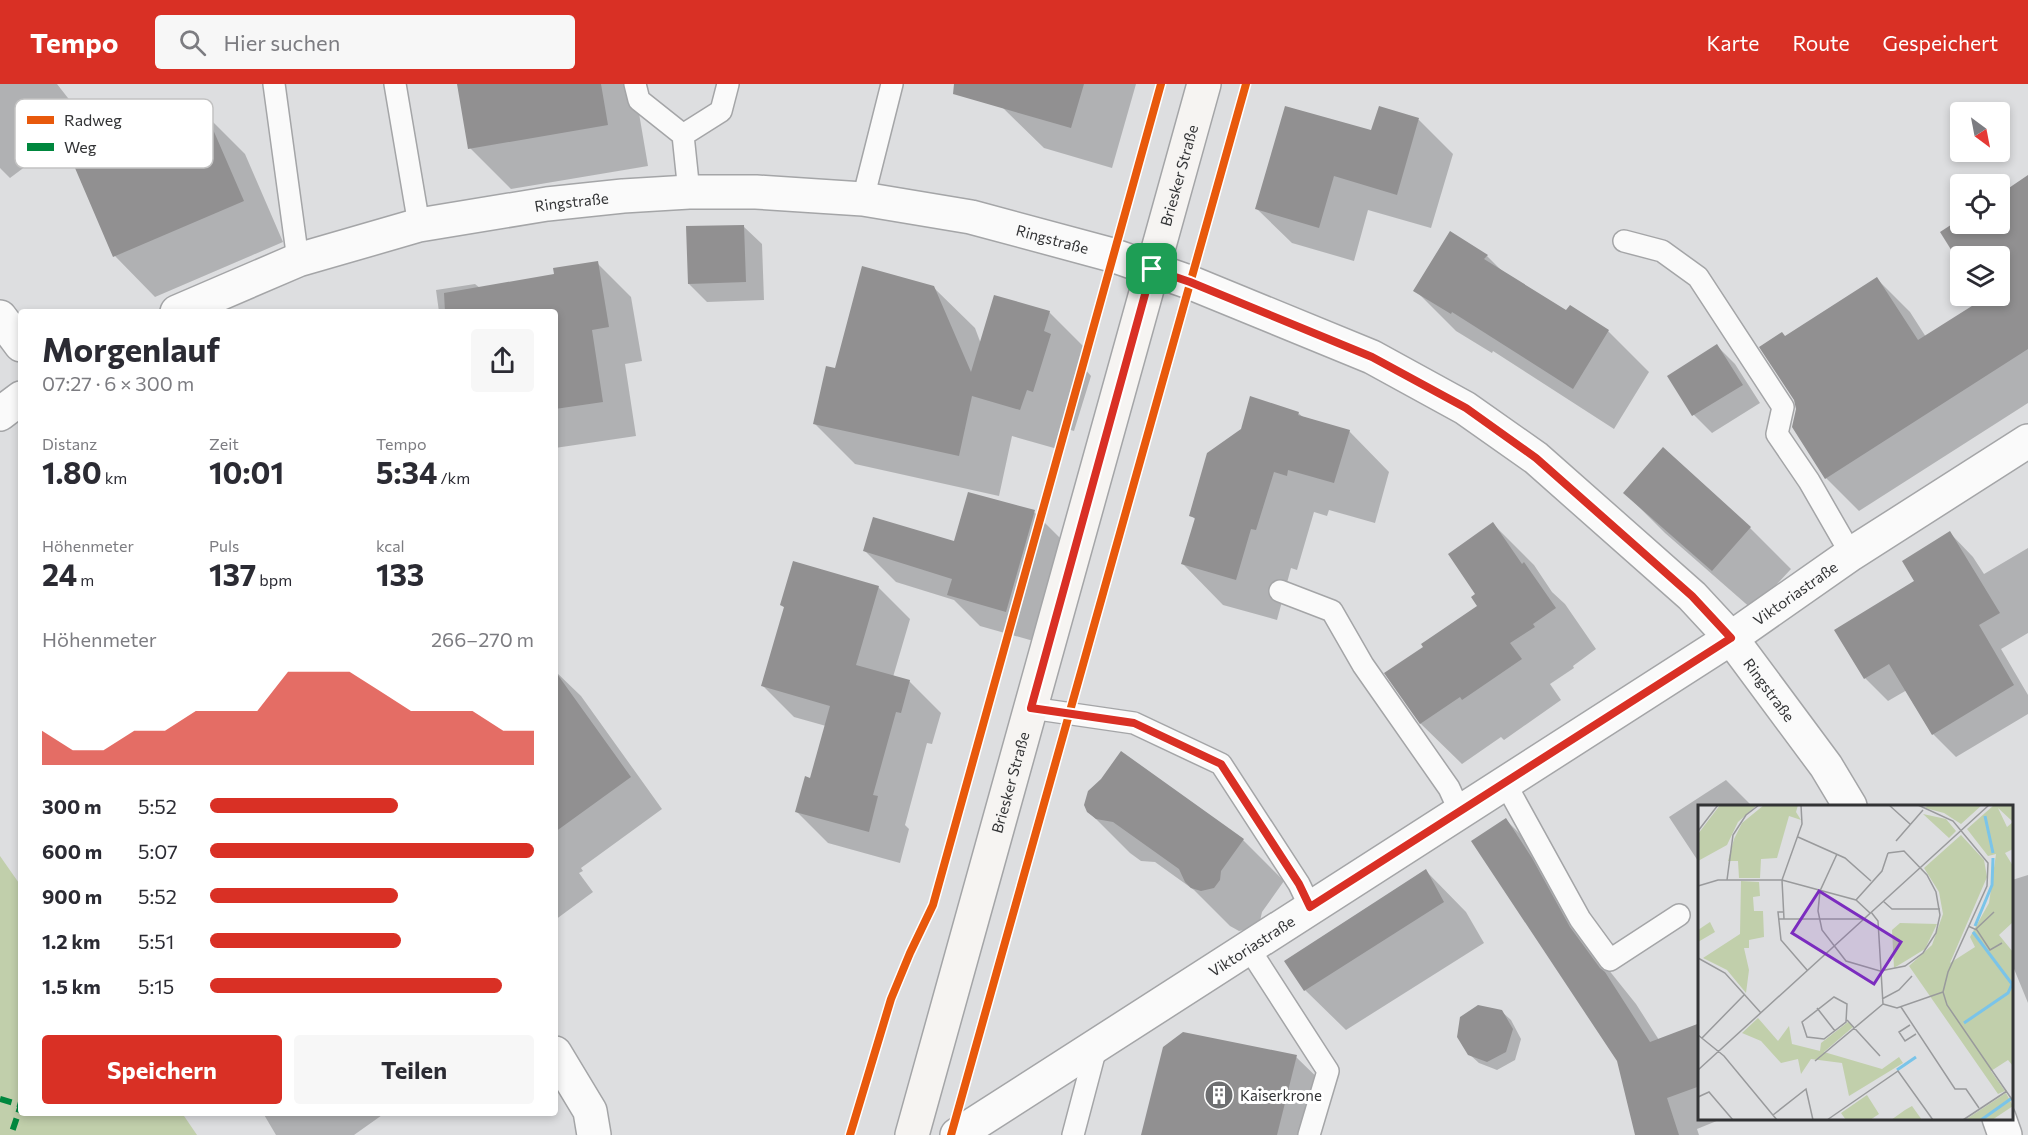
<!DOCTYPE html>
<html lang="de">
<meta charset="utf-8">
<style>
:root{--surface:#fff;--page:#f7f7f7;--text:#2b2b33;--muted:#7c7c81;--accent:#d93025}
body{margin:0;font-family:Commissioner,sans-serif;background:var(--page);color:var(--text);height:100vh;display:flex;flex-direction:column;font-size:22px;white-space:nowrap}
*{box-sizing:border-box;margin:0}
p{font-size:20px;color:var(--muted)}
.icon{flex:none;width:33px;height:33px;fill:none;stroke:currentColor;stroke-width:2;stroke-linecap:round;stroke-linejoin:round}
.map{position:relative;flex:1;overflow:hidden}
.drawer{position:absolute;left:18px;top:225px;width:540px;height:807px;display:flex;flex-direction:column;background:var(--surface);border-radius:6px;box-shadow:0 3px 9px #0003}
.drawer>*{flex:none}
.needle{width:39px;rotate:148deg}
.fabs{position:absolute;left:1950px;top:18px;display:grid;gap:12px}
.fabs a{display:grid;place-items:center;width:60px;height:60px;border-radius:6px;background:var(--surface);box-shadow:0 3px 9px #0003;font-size:30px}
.pin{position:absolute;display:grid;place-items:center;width:51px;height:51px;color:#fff;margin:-26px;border-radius:12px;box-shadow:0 3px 9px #0006}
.round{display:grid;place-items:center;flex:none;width:63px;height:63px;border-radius:6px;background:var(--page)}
.overview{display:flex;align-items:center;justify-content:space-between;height:102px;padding:0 24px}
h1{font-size:33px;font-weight:700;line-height:45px}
.metrics{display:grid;grid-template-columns:repeat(3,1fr);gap:9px;height:102px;padding:6px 24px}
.metrics div{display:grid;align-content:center}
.metrics b{font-size:30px;font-weight:700}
.metrics small{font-size:16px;font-weight:400}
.metrics p{font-size:16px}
.chart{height:168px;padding:12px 24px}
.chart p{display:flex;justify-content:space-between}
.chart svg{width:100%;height:108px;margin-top:6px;fill:var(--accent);opacity:.7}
.primary-button{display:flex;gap:12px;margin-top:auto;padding:12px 24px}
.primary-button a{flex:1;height:69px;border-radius:6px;background:var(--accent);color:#fff;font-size:24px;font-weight:700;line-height:69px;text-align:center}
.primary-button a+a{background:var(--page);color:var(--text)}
ul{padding:0 24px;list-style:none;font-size:20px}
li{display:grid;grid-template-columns:96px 72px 1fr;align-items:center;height:45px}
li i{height:15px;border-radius:8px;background:var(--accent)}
header{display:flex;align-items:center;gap:36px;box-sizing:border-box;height:84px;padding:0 30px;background:var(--accent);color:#fff}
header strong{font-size:28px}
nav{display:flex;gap:33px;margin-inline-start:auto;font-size:21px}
.search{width:420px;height:54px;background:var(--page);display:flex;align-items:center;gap:15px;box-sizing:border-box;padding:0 21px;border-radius:6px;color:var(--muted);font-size:22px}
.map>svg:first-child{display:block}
.green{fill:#c1cfab}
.shadow{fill:#0003}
.building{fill:#919091}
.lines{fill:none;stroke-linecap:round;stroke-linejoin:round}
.lane-casing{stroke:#a4a5a7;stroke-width:24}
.street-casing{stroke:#a4a5a7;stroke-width:36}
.secondary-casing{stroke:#a4a5a7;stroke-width:36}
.lane{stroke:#fafafa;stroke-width:21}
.street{stroke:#fafafa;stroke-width:33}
.secondary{stroke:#f6f4f2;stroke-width:33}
.quiet{stroke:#00873e;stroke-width:6;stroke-dasharray:12 6;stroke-linecap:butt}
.cycleway-casing{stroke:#fff;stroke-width:11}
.cycleway{stroke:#e8590c;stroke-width:8}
.route-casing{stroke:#fff;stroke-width:12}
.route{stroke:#d93025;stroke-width:8}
.labels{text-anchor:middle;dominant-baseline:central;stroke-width:6;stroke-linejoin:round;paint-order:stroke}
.street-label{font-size:15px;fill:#323335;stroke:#fff}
.poi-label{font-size:15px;fill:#323335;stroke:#fff;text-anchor:start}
.inset-river{fill:none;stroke:#7ac4e9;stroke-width:3}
.inset-road{fill:none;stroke:#999a9c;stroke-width:1.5}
.view{fill:#7b2cbf;fill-opacity:0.15;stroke:#7b2cbf;stroke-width:3}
.inset-edge{fill:none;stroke:#323335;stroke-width:3}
.key{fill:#fff;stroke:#c2c2c2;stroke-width:1.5}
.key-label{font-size:16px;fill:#323335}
</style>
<header>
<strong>Tempo</strong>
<div class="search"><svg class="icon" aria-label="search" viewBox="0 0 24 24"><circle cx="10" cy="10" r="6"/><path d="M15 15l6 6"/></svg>Hier suchen</div>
<nav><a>Karte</a><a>Route</a><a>Gespeichert</a></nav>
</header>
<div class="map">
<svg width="2028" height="1051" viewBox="0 0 2028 1051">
<rect width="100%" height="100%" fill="#dddee0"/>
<path class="green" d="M 0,772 L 21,802 L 21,1029 L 182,1029 L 197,1051 L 0,1051 Z"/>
<path class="shadow" d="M 0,0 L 57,0 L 86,37 L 10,94 L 0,84 Z
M 459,0 L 634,0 L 648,82 L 511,105 L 470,64 Z
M 1010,0 L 1136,0 L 1112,84 L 1044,64 L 1003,24 Z
M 1380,24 L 1419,36 L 1453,70 L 1431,144 L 1368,126 L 1354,177 L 1292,159 L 1257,125 L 1372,48 Z
M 204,29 L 245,70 L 283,158 L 155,213 L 115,172 Z
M 2028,93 L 2028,319 L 1859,427 L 1826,394 L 1797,325 L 1785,253 L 1877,195 L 1910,228 L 1926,253 L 1985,215 L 1983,212 L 2000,212 L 2000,172 L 1960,172 L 1960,177 L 1942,148 L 1960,136 L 1960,140 L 2000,140 L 2000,111 Z
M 743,142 L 762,160 L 764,216 L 707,218 L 689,200 Z
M 1487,172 L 1504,189 L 1567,228 L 1570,223 L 1608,247 L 1649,288 L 1614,345 L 1493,267 L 1492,269 L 1456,247 L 1415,206 Z
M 597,179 L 631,213 L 642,277 L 625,280 L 636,352 L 555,364 L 555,228 L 439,228 L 436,206 L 475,200 L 480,204 L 556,191 Z
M 933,203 L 975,244 L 981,260 L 1049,228 L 1090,269 L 1085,285 L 1091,292 L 1074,347 L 1067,345 L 1061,366 L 1012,352 L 999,412 L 855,380 L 815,340 L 836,285 Z
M 1717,262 L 1735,280 L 1760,319 L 1712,349 L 1694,331 L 1669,293 Z
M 1298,329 L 1303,333 L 1349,347 L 1389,388 L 1375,439 L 1329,426 L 1327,432 L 1314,428 L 1297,486 L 1291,484 L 1277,536 L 1223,521 L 1183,480 L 1196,436 L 1191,431 Z
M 1663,365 L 1750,444 L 1791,485 L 1753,526 L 1665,449 L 1625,409 Z
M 1034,428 L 1065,459 L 1037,558 L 980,542 L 954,516 L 896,498 L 865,467 L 955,459 Z
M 1493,440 L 1534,481 L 1552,508 L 1565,520 L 1596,565 L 1573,582 L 1574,584 L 1550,600 L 1561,616 L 1504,656 L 1501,653 L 1462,680 L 1421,640 L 1387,590 L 1479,523 L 1477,511 Z
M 1950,449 L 1973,473 L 1984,490 L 2028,464 L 2028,549 L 2001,565 L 2028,611 L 2028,630 L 1956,673 L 1933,650 L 1907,606 L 1888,617 L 1865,594 L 1836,546 L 1916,497 Z
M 878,503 L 910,535 L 893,593 L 909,597 L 941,629 L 932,660 L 927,659 L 905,741 L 909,745 L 900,779 L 828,759 L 796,727 L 811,696 L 826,642 L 794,633 L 763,602 L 786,525 L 782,521 Z
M 555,587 L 581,612 L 662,725 L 581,784 L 583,787 L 579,789 L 593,808 L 555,836 Z
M 1121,669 L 1243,756 L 1284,797 L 1262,828 L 1260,837 L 1255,844 L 1239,847 L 1230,842 L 1194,806 L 1155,778 L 1141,777 L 1130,769 L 1089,728 L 1102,696 Z
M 1726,696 L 1752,722 L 1700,722 L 1700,780 L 1669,733 Z
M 1506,736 L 1536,766 L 1600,875 L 1636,920 L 1659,956 L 1700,940 L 1700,1034 L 1724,1034 L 1697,1045 L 1699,1051 L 1637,1051 L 1618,976 Z
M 1426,787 L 1466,828 L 1484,859 L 1346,946 L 1305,906 Z
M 2028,791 L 2028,919 L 2012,880 L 2012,796 Z
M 1501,927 L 1511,936 L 1521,955 L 1515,976 L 1497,986 L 1479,979 L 1469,970 Z
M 1296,973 L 1327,1003 L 1315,1051 L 1142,1051 Z
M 263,1029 L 385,1029 L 354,1051 L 276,1051 Z"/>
<path class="building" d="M 457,0 L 601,0 L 608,41 L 468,65 Z
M 954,0 L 1084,0 L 1071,44 L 953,10 Z
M 1285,22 L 1371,46 L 1379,22 L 1419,34 L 1397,111 L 1334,92 L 1319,144 L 1255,125 Z
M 205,27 L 244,117 L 113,173 L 75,84 Z
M 2028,91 L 2028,265 L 1825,395 L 1792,343 L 1796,325 L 1794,316 L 1759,263 L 1782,248 L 1785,252 L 1877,193 L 1918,256 L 1983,215 L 1981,212 L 2000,212 L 2000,172 L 1960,172 L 1960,180 L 1940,148 L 1960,135 L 1960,140 L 2000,140 L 2000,110 Z
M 744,141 L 746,198 L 688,200 L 686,142 Z
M 1450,147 L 1488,171 L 1484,175 L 1566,226 L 1570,221 L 1609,246 L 1573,305 L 1452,228 L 1451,230 L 1413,207 Z
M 598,177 L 609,243 L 592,246 L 603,318 L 555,325 L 555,228 L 445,228 L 444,209 L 554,190 L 553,184 Z
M 862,182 L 934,202 L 971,288 L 994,211 L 1050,227 L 1044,247 L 1051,250 L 1033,308 L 1027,306 L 1020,326 L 972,312 L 959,372 L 813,340 L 826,282 L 835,284 Z
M 1717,260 L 1743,301 L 1692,332 L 1667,292 Z
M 1250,312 L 1299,328 L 1298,331 L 1350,346 L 1334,399 L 1288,386 L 1287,392 L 1274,388 L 1256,446 L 1251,445 L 1236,496 L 1181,480 L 1195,434 L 1189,432 L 1207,369 L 1241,345 Z
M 1663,363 L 1751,443 L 1712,487 L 1623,409 Z
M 968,408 L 1035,426 L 1006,528 L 947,511 L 952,495 L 863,467 L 873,433 L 954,457 Z
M 1493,438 L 1522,480 L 1524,478 L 1556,524 L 1533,540 L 1535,543 L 1510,559 L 1522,575 L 1462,616 L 1460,613 L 1420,640 L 1384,589 L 1423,563 L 1421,560 L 1477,522 L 1471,513 L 1475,510 L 1448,470 Z
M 1950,447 L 2000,529 L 1979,541 L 2014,601 L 1932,651 L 1889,580 L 1864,595 L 1834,546 L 1914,497 L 1902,477 Z
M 793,477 L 879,502 L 856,581 L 910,596 L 901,629 L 896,628 L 873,711 L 878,712 L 869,748 L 795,728 L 805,692 L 810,694 L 830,622 L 761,602 L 784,523 L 780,521 Z
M 555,587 L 631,693 L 555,748 Z
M 1121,667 L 1244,755 L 1221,787 L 1220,796 L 1214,804 L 1201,807 L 1191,804 L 1185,798 L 1179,785 L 1113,738 L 1096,735 L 1087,728 L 1084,721 L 1088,707 L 1101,695 Z
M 1506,734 L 1532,774 L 1570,843 L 1600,884 L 1605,888 L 1650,958 L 1700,939 L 1700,1002 L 1667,1014 L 1679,1051 L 1635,1051 L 1617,977 L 1471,757 Z
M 1426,785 L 1444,818 L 1304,907 L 1284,877 Z
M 1478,921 L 1502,926 L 1513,945 L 1506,968 L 1487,978 L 1468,971 L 1457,953 L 1460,933 Z
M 1183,948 L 1297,971 L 1277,1051 L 1141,1051 L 1163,963 Z"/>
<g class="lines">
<g class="lane-casing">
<path id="lane" d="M 274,0 L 298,176
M 395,0 L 419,141
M 635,0 L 639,16 L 683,51 L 721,27 L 728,0
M 683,51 L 689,108
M 863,115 L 892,0
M 1624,157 L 1662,167 L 1698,193 L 1783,323 L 1777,350 L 1809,397 L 1851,470
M 1280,507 L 1332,527 L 1363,581 L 1449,704 L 1460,728
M 1031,624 L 1134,639 L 1221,680 L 1299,800 L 1310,823
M 1505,699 L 1580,835 L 1610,876 L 1679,831
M 1248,863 L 1328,987 L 1309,1051
M 1073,1051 L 1097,960"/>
</g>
<g class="street-casing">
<g id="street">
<path id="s1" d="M 177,228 L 298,176 L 419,141 L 547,120 L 623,112 L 689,108 L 756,108 L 863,115 L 971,133 L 1112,171 L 1189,198 L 1372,273 L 1465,324 L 1536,374 L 1692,512 L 1731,554 L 1826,682 L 1850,722"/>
<path d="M 0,233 L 21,261"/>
<path d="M 0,330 L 21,314"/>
<path d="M 555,969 L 590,1027 L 594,1051"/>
<path d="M 1999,1034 L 2005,1051"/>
<path id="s2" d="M 957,1051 L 1731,554 L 1851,470 L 2028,357"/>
</g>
</g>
<g class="secondary-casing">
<g id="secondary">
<path id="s3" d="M 912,1051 L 1204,0"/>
</g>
</g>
<use href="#lane" class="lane"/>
<use href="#street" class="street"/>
<use href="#secondary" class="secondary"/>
<path class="quiet" d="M 0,1015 L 21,1021 L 11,1051"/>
<g class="cycleway-casing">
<path id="cycleway" d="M 850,1051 L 891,915 L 910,869 L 933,821 L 1161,0
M 951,1051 L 1246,0"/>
</g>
<use href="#cycleway" class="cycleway"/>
</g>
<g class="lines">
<g class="route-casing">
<path id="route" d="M 1152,185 L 1190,198 L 1372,273 L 1466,324 L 1536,374 L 1692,512 L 1731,554 L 1310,823 L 1299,800 L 1221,680 L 1134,639 L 1031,624 Z"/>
</g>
<use href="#route" class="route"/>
</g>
<defs>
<g id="building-disc" transform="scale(1.5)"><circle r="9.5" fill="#6e6f71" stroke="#fff"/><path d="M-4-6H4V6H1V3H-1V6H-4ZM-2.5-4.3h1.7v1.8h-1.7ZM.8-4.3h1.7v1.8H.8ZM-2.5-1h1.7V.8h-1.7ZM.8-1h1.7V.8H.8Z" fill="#fff"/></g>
</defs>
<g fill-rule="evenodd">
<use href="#building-disc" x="1219" y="1011"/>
</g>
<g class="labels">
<g class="street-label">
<text stroke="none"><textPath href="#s3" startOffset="996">Briesker Straße</textPath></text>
<text stroke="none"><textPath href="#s1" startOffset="412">Ringstraße</textPath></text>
<text stroke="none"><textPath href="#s1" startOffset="898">Ringstraße</textPath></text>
<text stroke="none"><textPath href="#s2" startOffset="998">Viktoriastraße</textPath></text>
<text stroke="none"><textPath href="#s1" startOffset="1762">Ringstraße</textPath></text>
<text stroke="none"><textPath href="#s3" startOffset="366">Briesker Straße</textPath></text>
<text stroke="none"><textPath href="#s2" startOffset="350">Viktoriastraße</textPath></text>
</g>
<g class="poi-label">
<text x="1240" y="1011">Kaiserkrone</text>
</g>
</g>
<g transform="translate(1698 721)">
<rect width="315" height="315" fill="#dddee0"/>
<path d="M 22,0 L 59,0 L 40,17 L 29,40 L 0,56 L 0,29 ZM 66,0 L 100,0 L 98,7 L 103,15 L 91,11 L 79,53 L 63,54 L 62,73 L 41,73 L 40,56 L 30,56 L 36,34 L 44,18 ZM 230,0 L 284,0 L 263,19 L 246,8 L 227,3 ZM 296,0 L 315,0 L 314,16 L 300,3 L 309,22 L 315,17 L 315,44 L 307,48 L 315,61 L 315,117 L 301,130 L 315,147 L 315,261 L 310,255 L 293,266 L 307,286 L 300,289 L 211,161 L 234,140 L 245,109 L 241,87 L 226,63 L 263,30 L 286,55 L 289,72 L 252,158 L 277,142 L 272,132 L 291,98 L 298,49 L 290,51 L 269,24 ZM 225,9 L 248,14 L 258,26 L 251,33 ZM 43,76 L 61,77 L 62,91 L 55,92 L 56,106 L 65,106 L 66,132 L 51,135 L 51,143 L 46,143 L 51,165 L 48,188 L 29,165 L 5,153 L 42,129 ZM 12,117 L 17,127 L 0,137 L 0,125 ZM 202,118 L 239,119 L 227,144 L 196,163 L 194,125 ZM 60,213 L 80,236 L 91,221 L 94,239 L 122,246 L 123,238 L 150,217 L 155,222 L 126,247 L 184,264 L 201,252 L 205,258 L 151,291 L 144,258 L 113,254 L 103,269 L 100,254 L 83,258 L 63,236 L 44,228 ZM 308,288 L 315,301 L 294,315 L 267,315 ZM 169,290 L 181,309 L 172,315 L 148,315 L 143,308 ZM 214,301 L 224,315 L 193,315 L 207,305 Z" fill="#c1cfab"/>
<path class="inset-river" d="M 287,11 L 295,48M 277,121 L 294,80 L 295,53M 266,218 L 310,188 L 314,179 L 275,127M 199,265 L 218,252M 283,315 L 314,293"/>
<path class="inset-road" d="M 191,0 L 212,19M 220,0 L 255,16 L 290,58 L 289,81 L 250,167 L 245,187 L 249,200 L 315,296M 0,26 L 20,0M 100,32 L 147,53 L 173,76M 198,36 L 225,5M 139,49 L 122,86 L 120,106 L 124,125 L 148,156 L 182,166 L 207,161 L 225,148 L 238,128 L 242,110 L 238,87 L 229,70 L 206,46 L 190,48M 29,75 L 35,30 L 48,10 L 61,0M 0,81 L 20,75 L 84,75 L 158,95 L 172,108M 158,95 L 184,66 L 190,48M 185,96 L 194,104 L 242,104M 85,107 L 80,107 L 83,135 L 109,165M 173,107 L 180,116 L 185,199M 80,114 L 166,114M 86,114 L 84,75 L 104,19 L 103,0M 270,121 L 279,125 L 292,145 L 304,138M 278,124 L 296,107M 0,153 L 27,168 L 63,208M 136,192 L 149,199 L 148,217 L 126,234 L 109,232 L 104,217 ZM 184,194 L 201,185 L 214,171M 185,199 L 199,203 L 245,187M 203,202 L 257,284 L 268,284 L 281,303M 119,203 L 137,226M 149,215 L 182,251M 212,220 L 201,227 L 207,236 L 218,229M 0,230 L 26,251 L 79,315M 4,233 L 47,189M 117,256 L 185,199M 0,265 L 291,0M 0,292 L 11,287 L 35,315M 75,310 L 108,284 L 115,315M 129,315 L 200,266 L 235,315M 265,315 L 309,286"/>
<path class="view" d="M 121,86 L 203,137 L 176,179 L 94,128 Z"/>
<rect width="315" height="315" class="inset-edge"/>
</g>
<rect x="15" y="15" width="198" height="69" rx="9" class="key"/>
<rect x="27" y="32" width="27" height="8" fill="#e8590c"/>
<rect x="27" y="59" width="27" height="8" fill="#00873e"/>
<g class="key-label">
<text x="64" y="42">Radweg</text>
<text x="64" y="69">Weg</text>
</g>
</svg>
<div class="fabs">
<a><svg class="needle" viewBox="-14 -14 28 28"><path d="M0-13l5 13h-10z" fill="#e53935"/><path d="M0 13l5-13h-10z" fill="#7c7c81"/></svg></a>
<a><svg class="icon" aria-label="locate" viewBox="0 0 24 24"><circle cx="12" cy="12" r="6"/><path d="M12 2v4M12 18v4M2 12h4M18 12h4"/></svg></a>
<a><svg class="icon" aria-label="layers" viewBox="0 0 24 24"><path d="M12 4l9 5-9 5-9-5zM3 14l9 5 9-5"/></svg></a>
</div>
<div class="pin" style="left:1152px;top:185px;background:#1e9e55"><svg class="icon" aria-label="arrive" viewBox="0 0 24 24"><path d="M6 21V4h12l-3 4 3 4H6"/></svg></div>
<section class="drawer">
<div class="overview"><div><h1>Morgenlauf</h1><p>07:27 · 6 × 300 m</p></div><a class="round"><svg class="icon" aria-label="share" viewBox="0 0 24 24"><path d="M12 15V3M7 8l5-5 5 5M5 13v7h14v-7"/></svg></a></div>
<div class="metrics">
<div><p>Distanz</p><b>1.80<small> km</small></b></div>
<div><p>Zeit</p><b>10:01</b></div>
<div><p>Tempo</p><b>5:34<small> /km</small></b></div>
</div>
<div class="metrics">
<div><p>Höhenmeter</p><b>24<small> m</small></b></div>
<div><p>Puls</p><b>137<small> bpm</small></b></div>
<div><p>kcal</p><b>133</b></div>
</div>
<div class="chart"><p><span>Höhenmeter</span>266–270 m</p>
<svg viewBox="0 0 160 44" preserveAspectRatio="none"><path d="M0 44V30L10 38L20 38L30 30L40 30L50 22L60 22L70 22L80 6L90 6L100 6L110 14L120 22L130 22L140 22L150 30L160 30V44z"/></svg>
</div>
<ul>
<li><b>300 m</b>5:52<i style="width:58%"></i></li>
<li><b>600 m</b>5:07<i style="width:100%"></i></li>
<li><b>900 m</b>5:52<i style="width:58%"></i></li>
<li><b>1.2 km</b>5:51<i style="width:59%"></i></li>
<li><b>1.5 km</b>5:15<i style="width:90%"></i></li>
</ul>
<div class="primary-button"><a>Speichern</a><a>Teilen</a></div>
</section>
</div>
